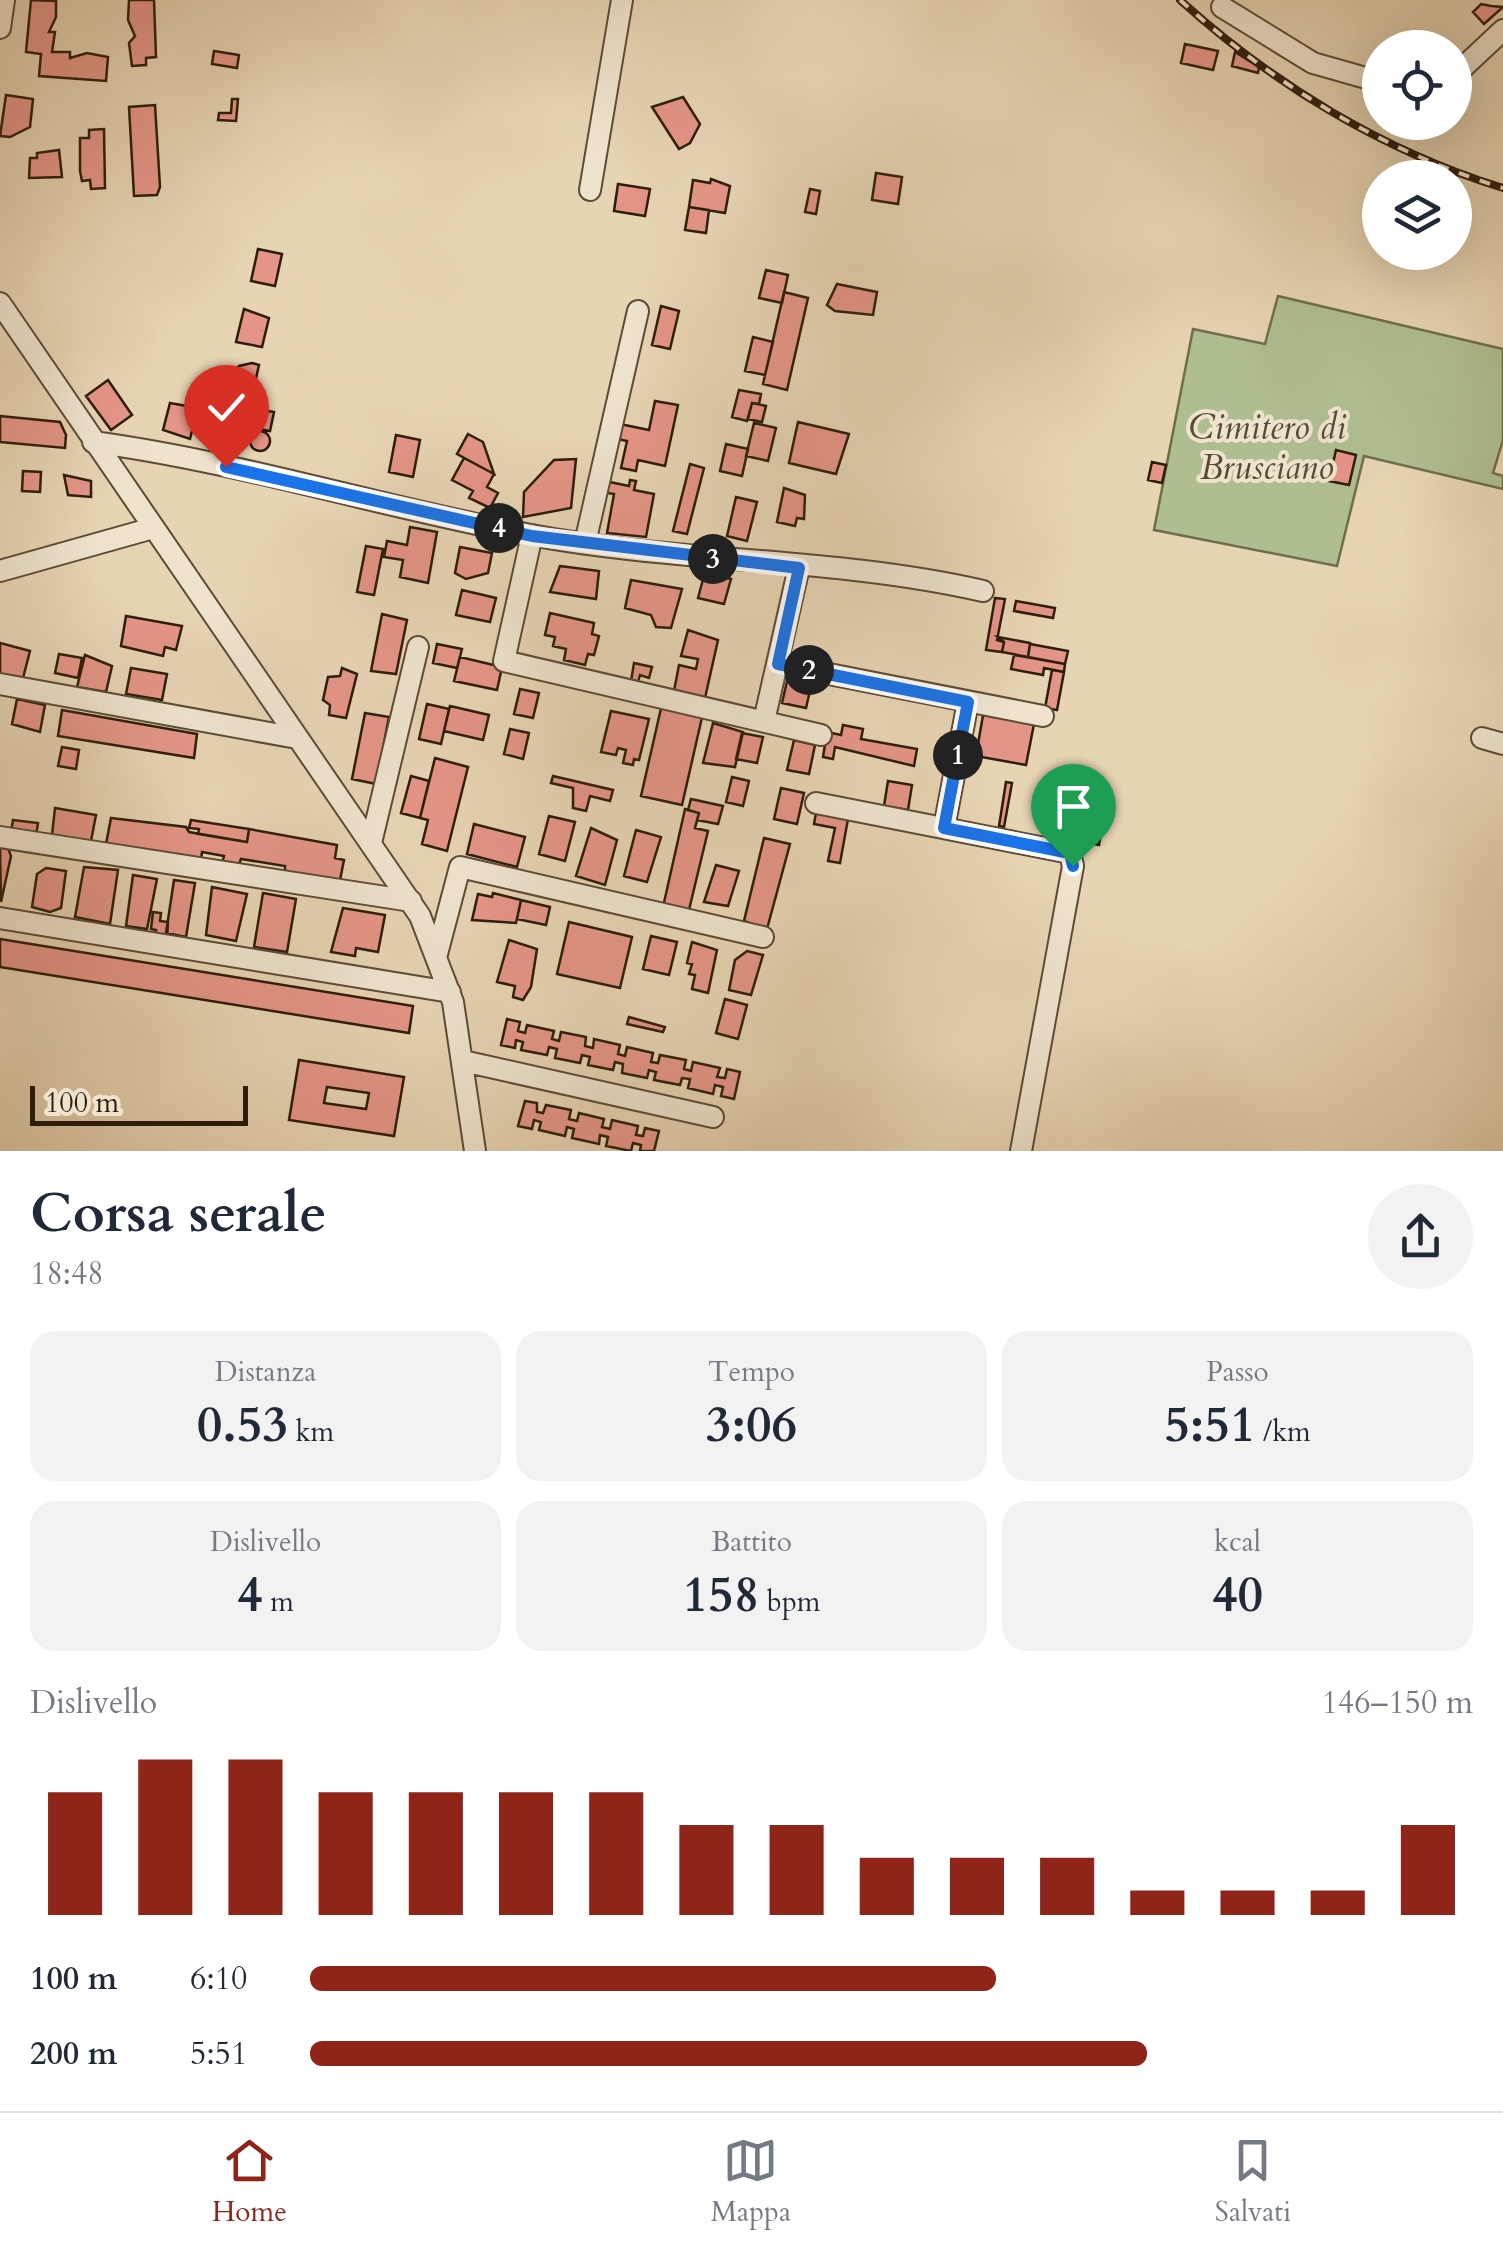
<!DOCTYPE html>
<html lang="it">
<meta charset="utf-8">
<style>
:root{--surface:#fff;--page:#f2f2f3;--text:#1f2937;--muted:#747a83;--line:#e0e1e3;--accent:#8f2418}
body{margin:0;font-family:Cardo,serif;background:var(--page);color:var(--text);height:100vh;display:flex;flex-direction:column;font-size:38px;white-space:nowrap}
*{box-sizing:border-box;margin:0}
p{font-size:32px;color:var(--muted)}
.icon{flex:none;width:55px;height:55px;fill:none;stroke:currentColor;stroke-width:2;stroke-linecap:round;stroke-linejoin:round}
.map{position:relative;height:1151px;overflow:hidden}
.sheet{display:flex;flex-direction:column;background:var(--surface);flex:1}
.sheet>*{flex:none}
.buttons{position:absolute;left:1362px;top:30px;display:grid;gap:20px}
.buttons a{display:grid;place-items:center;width:110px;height:110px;border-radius:50%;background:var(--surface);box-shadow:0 10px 40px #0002;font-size:50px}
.scale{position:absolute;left:30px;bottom:25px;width:218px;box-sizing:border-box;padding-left:10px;border:5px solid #2d1d0b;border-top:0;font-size:28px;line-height:35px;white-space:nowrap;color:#2d1d0b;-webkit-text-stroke:8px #efe3ce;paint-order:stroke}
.pin{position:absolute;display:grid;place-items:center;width:85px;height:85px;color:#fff;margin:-102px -42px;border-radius:50% 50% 50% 0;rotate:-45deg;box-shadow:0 0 10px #0007}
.pin .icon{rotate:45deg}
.km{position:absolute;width:50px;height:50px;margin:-25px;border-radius:50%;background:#222;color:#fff;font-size:28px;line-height:50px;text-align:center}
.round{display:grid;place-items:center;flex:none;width:105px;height:105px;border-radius:52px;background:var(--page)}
.headline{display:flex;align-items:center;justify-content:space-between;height:170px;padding:0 30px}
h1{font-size:55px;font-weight:700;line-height:75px}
.figures{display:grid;grid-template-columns:repeat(3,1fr);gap:15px;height:170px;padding:10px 30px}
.figures div{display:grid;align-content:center;border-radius:25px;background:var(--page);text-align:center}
.figures b{font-size:50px;font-weight:700}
.figures small{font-size:28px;font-weight:400}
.figures p{font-size:28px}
.chart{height:280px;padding:20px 30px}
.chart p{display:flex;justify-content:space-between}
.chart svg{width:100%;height:180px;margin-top:10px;stroke:var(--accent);stroke-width:6}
ul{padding:0 30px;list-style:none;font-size:32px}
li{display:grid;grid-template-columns:160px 120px 1fr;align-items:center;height:75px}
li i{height:25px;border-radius:12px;background:var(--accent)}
.dock{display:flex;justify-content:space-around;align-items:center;height:140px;border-top:2px solid var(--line);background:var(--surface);font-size:28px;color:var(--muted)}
.dock a{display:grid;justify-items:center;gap:5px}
.dock .active{color:var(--accent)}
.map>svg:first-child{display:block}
.green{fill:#afbe91;stroke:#6e6e4e;stroke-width:2.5}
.building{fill:#e59587;stroke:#2d1d0b;stroke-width:2.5;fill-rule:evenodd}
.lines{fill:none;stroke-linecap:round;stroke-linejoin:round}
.minor-casing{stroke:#5c4b35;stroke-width:24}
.minor{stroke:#efe3ce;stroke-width:20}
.rail-casing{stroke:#2d1d0b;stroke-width:8}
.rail{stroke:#efe3ce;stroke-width:4;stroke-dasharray:11;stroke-linecap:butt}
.route-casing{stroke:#fff;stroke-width:20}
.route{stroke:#1a73e8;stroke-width:12}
.labels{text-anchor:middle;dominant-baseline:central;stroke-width:8;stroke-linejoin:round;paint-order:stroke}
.park-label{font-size:35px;font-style:italic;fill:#544d33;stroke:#efe3ce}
</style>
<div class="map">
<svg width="1503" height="1151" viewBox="0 0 1503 1151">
<rect width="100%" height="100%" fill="#e7d4b3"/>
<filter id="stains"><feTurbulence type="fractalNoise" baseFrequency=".002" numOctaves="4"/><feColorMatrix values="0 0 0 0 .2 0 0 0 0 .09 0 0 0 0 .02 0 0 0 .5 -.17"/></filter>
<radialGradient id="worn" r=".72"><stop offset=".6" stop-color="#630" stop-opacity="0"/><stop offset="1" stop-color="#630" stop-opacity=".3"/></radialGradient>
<path class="green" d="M 1278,296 L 1503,349 L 1503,440 L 1493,473 L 1503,476 L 1503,489 L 1364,456 L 1337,566 L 1154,530 L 1193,329 L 1265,344 Z"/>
<path class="building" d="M 31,0 L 56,1 L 56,17 L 49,32 L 55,32 L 52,52 L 70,52 L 70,58 L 87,53 L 108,57 L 106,81 L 39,76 L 41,54 L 26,52 Z
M 129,0 L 154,0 L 156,57 L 146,58 L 146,65 L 132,66 L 129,43 L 135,36 L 128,20 Z
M 1481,4 L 1491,6 L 1503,7 L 1484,24 L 1473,12 Z
M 1185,44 L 1218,51 L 1213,70 L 1181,63 Z
M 214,51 L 239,55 L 237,68 L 212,64 Z
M 1235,52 L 1259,67 L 1258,73 L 1232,66 Z
M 6,95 L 33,99 L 30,127 L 10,137 L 0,136 Z
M 683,97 L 700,124 L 690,143 L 679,149 L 652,107 Z
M 232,99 L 238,99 L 236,121 L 218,120 L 219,113 L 231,113 Z
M 155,105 L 160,187 L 157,195 L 134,196 L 129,107 Z
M 104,129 L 105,188 L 91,189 L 90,180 L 82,181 L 80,171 L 80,138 L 89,138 L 89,130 Z
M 59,150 L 62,177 L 29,178 L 30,158 L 37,158 L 37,153 Z
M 876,173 L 902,177 L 898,204 L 872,200 Z
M 711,179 L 730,186 L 725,213 L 689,207 L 693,180 L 710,183 Z
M 618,184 L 650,189 L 645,216 L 614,211 Z
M 810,189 L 820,191 L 816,214 L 805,212 Z
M 689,207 L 709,210 L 706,233 L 685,230 Z
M 258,249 L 282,254 L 275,286 L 251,281 Z
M 766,270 L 788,275 L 782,303 L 759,298 Z
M 837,284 L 877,292 L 873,315 L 835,311 L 827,305 Z
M 784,292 L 808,298 L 787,390 L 763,384 Z
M 661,306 L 679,311 L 670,349 L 652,345 Z
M 244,309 L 269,318 L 262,347 L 236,342 Z
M 753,337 L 773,342 L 765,375 L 745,371 Z
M 252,363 L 259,365 L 250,405 L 227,403 L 230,376 L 239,366 Z
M 108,380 L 132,415 L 111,430 L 86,396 Z
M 739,390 L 761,394 L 759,404 L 752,403 L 747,421 L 732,417 Z
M 655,401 L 678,405 L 665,466 L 638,460 L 636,471 L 621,468 L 627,441 L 617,439 L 620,424 L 649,430 Z
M 170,403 L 198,408 L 190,439 L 163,430 Z
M 752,403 L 766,406 L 762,422 L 748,419 Z
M 262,410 L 274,412 L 270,431 L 258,429 Z
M 0,416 L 60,422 L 66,435 L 65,448 L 0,442 Z
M 798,422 L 849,434 L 836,474 L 789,463 Z
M 754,423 L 776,428 L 768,461 L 746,456 Z
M250 441a10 10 0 1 1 20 0a10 10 0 1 1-20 0Z
M 468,434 L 483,442 L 494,474 L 457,454 Z
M 396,435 L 420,440 L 413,477 L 389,472 Z
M 726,444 L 748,449 L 742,476 L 720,471 Z
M 1336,450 L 1356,455 L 1349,485 L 1329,481 Z
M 464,458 L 494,474 L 487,487 L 498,493 L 490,508 L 469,498 L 473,491 L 452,480 Z
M 576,459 L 571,508 L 523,517 L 524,492 L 554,460 Z
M 1152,462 L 1166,465 L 1162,483 L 1148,480 Z
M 690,464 L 704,468 L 687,534 L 673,531 Z
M 23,471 L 41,472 L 40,492 L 22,491 Z
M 64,475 L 91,481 L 91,497 L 68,495 Z
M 630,480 L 636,481 L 634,490 L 654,494 L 646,537 L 607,533 L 614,494 L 601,492 L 605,481 L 629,486 Z
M 784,488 L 805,495 L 804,519 L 797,518 L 795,526 L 777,522 Z
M 736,497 L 757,502 L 747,541 L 727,536 Z
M 410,527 L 437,532 L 428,583 L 400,577 L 403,560 L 384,557 L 387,541 L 407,545 Z
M 366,546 L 383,549 L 374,595 L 357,592 Z
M 460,547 L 492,553 L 488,573 L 466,579 L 455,573 Z
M 560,566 L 599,571 L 596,599 L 550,592 Z
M 705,572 L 731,579 L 724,604 L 698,598 Z
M 631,580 L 682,589 L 671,628 L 656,627 L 651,615 L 625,608 Z
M 462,590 L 496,598 L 490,622 L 456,615 Z
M 995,598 L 1005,599 L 997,640 L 1004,642 L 1002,652 L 986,650 Z
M 1016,601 L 1055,608 L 1053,618 L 1014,611 Z
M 550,613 L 594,623 L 592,634 L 599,636 L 594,655 L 588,654 L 585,665 L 564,660 L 566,649 L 553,646 L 555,637 L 545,635 Z
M 382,614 L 407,620 L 396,674 L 371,671 Z
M 126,616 L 182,626 L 176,650 L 165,647 L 163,656 L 121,646 Z
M 688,630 L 718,640 L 705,698 L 674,691 L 679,665 L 696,669 L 698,659 L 681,656 Z
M 998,637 L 1030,643 L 1028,657 L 1002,652 L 1004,642 Z
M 0,643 L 30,651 L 23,678 L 0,674 Z
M 437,644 L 462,649 L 457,668 L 433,663 Z
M 1030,644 L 1068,651 L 1065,664 L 1028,657 Z
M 59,654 L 82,658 L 78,678 L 55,673 Z
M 85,655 L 112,666 L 106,692 L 77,687 Z
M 1014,655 L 1065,664 L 1064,672 L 1044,668 L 1043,675 L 1011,669 Z
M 460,657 L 502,667 L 497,690 L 454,681 Z
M 634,663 L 652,667 L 649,678 L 640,675 L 636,689 L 630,687 Z
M 131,668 L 167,674 L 162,700 L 126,694 Z
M 342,668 L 357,674 L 346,718 L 329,715 L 330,705 L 323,700 L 328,677 L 340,676 Z
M 1052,670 L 1064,672 L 1057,710 L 1045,708 Z
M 788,677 L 812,682 L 806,708 L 782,703 Z
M 520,689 L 539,693 L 533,718 L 514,714 Z
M 17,699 L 45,705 L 40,732 L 12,724 Z
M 427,704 L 449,709 L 441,744 L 419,739 Z
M 662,704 L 703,713 L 682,805 L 641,796 Z
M 450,706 L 489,715 L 483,740 L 444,731 Z
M 62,710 L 197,734 L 194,758 L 58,736 Z
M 611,711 L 649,719 L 639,760 L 634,759 L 633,765 L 623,763 L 626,750 L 618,748 L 616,755 L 601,752 Z
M 365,713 L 389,717 L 376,784 L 352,779 Z
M 983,715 L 1034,724 L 1026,765 L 976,756 Z
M 713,723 L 743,732 L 735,767 L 703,763 Z
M 843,725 L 863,729 L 861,739 L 917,749 L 914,766 L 835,747 L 833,759 L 823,757 L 827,732 L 841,735 Z
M 510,729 L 529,733 L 523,759 L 504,754 Z
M 742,733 L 763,737 L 757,763 L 736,759 Z
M 794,740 L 815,745 L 809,774 L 787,770 Z
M 62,747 L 79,750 L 76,769 L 58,766 Z
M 435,758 L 468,767 L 447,851 L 422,844 L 428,820 L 420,818 Z
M 411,776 L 429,781 L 420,818 L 401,813 Z
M 553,776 L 613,790 L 610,801 L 590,796 L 586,811 L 573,808 L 573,788 L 551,783 Z
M 732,777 L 749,781 L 743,806 L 726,802 Z
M 888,781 L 912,785 L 908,810 L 884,806 Z
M 1006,782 L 1012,783 L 1004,827 L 999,826 Z
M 781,788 L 804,793 L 797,824 L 774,819 Z
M 691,799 L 723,806 L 718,824 L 697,820 L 699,813 L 688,810 Z
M 55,808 L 96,815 L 91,841 L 52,835 Z
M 685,809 L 699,813 L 695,828 L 708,831 L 688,914 L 663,907 Z
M 816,813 L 848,819 L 840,863 L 828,861 L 835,828 L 814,824 Z
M 549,816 L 575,822 L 565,861 L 539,854 Z
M 111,818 L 186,827 L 189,832 L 247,842 L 249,829 L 337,845 L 335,858 L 344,860 L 339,885 L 285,876 L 285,866 L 241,859 L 238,867 L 222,863 L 224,856 L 202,852 L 201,861 L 106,844 Z
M 13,820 L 38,823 L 36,836 L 11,832 Z
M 191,820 L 249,829 L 247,842 L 198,834 L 199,829 L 189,828 Z
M 474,824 L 525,837 L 517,867 L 467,854 Z
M 1094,826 L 1102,827 L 1099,845 L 1085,842 L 1087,829 L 1094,830 Z
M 591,828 L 617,840 L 605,885 L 576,876 Z
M 636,830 L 661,837 L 647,882 L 624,876 Z
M 764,838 L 790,844 L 767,929 L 744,921 Z
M 0,847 L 8,848 L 11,856 L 1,902 Z
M 716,865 L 739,871 L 728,906 L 704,902 Z
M 84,867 L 118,870 L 110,924 L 75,917 Z
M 46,868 L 66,871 L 61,908 L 50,912 L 32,907 L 37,874 Z
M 133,875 L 157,879 L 147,929 L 126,926 Z
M 174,880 L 195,883 L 186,937 L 166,933 Z
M 212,887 L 247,894 L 236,941 L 206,935 Z
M 263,893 L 296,899 L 287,952 L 254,947 Z
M 493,893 L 521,900 L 516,923 L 472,920 L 478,894 L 492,897 Z
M 521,900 L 550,907 L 546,925 L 517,919 Z
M 343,908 L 385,915 L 378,952 L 356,948 L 355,956 L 331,952 Z
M 153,912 L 161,913 L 160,921 L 168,922 L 167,938 L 156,937 L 156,930 L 151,929 Z
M 569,922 L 632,937 L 620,988 L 557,974 Z
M 651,936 L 677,942 L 669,975 L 643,969 Z
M 0,939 L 413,1006 L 409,1033 L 0,967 Z
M 509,940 L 537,949 L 531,987 L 523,1000 L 513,997 L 515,986 L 497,982 Z
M 692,942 L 717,950 L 708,993 L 692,989 L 695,975 L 689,974 L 692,964 L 687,963 Z
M 747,951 L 763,955 L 751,995 L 729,990 L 735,960 Z
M 725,999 L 747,1005 L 738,1039 L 716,1033 Z
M 629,1017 L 665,1027 L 663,1032 L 627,1024 Z
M 507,1019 L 520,1022 L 518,1031 L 525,1033 L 527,1025 L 554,1031 L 552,1039 L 559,1041 L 561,1032 L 586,1037 L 585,1046 L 593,1048 L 594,1039 L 620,1045 L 618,1054 L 625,1056 L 627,1047 L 653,1053 L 651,1062 L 658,1063 L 660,1055 L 686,1060 L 684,1069 L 691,1071 L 693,1062 L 720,1068 L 717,1077 L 725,1078 L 727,1069 L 740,1072 L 734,1099 L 721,1096 L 723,1087 L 715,1085 L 713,1094 L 688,1088 L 690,1079 L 682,1078 L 680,1085 L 654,1080 L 656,1072 L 649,1070 L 647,1078 L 622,1073 L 623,1064 L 615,1062 L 613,1070 L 588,1065 L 590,1057 L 582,1055 L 580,1063 L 555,1058 L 557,1049 L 549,1047 L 547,1055 L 521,1050 L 523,1042 L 516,1040 L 515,1048 L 501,1045 Z
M 299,1060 L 404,1077 L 394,1136 L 289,1120 ZM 327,1087 L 369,1093 L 366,1109 L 324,1103 Z
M 525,1101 L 537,1103 L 537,1112 L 543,1113 L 546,1105 L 571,1110 L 569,1119 L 577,1121 L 579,1113 L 604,1119 L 602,1127 L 610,1129 L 612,1120 L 638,1126 L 636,1135 L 643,1136 L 645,1128 L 659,1131 L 654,1151 L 640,1151 L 641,1145 L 633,1143 L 631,1151 L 606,1146 L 608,1137 L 600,1135 L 599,1144 L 572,1138 L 574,1129 L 567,1127 L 565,1136 L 539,1130 L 541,1122 L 534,1120 L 532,1129 L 518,1126 Z"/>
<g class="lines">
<g class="minor-casing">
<path id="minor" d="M 1222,7 L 1313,63 L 1380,82
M 0,28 L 4,0
M 1455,75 L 1503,30
M 590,190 L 622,0
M 0,303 L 420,916 L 453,1002 L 475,1151
M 93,442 C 241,462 384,508 531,535 C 680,563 835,557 983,591
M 532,535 L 504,661 L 821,735
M 585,543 L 638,311
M 0,571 L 153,528
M 778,664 L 1043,716
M 0,684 L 297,738
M 764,721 L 799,567
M 1482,738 L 1503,744
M 816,803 L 1070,853 L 1073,866 L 1021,1151
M 944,828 L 968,702
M 0,837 L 411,901
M 371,843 L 418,647
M 0,918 L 450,992
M 437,954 L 460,867 L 763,937
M 463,1061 L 713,1117"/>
</g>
<use href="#minor" class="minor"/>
<g class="rail-casing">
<path id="rail" d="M 1180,0 C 1273,84 1383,151 1503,188"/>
</g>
<use href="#rail" class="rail"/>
</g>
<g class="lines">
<g class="route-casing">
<path id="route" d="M 226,467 L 532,536 L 799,568 L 778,664 L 968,702 L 944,828 L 1070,853 L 1073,866"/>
</g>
<use href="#route" class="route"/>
</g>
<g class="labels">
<g class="park-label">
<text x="1267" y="428">Cimitero di<tspan x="1267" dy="40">Brusciano</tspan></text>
</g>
</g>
<rect width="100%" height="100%" filter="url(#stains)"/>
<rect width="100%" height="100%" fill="url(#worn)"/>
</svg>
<div class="buttons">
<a><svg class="icon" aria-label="locate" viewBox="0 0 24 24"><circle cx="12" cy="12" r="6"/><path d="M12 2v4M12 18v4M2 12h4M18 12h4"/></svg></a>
<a><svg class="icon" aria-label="layers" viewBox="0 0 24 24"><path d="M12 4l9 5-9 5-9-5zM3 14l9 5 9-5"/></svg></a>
</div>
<div class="scale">100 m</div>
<div class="pin" style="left:1073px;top:866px;background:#1e9e55"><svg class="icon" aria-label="arrive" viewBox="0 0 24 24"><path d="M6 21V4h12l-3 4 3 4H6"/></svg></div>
<div class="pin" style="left:226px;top:467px;background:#d93025"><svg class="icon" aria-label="check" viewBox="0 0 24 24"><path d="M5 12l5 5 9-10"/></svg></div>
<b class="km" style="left:958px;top:755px">1</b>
<b class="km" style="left:809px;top:670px">2</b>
<b class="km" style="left:713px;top:559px">3</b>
<b class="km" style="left:499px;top:528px">4</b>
</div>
<section class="sheet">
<div class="headline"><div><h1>Corsa serale</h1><p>18:48</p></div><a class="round"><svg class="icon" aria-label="share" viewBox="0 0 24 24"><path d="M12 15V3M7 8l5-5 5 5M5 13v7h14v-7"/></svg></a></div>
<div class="figures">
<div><p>Distanza</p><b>0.53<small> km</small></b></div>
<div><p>Tempo</p><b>3:06</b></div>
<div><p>Passo</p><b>5:51<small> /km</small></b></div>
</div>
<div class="figures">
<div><p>Dislivello</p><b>4<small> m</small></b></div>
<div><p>Battito</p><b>158<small> bpm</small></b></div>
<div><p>kcal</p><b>40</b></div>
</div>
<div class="chart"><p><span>Dislivello</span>146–150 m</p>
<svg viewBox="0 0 160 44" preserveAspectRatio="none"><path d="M5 44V14M15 44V6M25 44V6M35 44V14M45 44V14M55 44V14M65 44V14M75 44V22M85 44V22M95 44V30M105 44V30M115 44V30M125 44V38M135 44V38M145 44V38M155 44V22"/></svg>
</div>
<ul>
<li><b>100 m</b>6:10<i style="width:59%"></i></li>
<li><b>200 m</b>5:51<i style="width:72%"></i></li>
</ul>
</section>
<nav class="dock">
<a class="active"><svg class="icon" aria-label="home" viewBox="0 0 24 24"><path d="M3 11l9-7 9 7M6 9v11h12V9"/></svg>Home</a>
<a><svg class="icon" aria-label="map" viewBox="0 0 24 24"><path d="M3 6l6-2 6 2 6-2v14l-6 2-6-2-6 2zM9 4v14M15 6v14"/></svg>Mappa</a>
<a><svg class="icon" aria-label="saved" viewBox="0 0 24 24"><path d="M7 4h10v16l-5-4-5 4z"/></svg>Salvati</a>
</nav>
